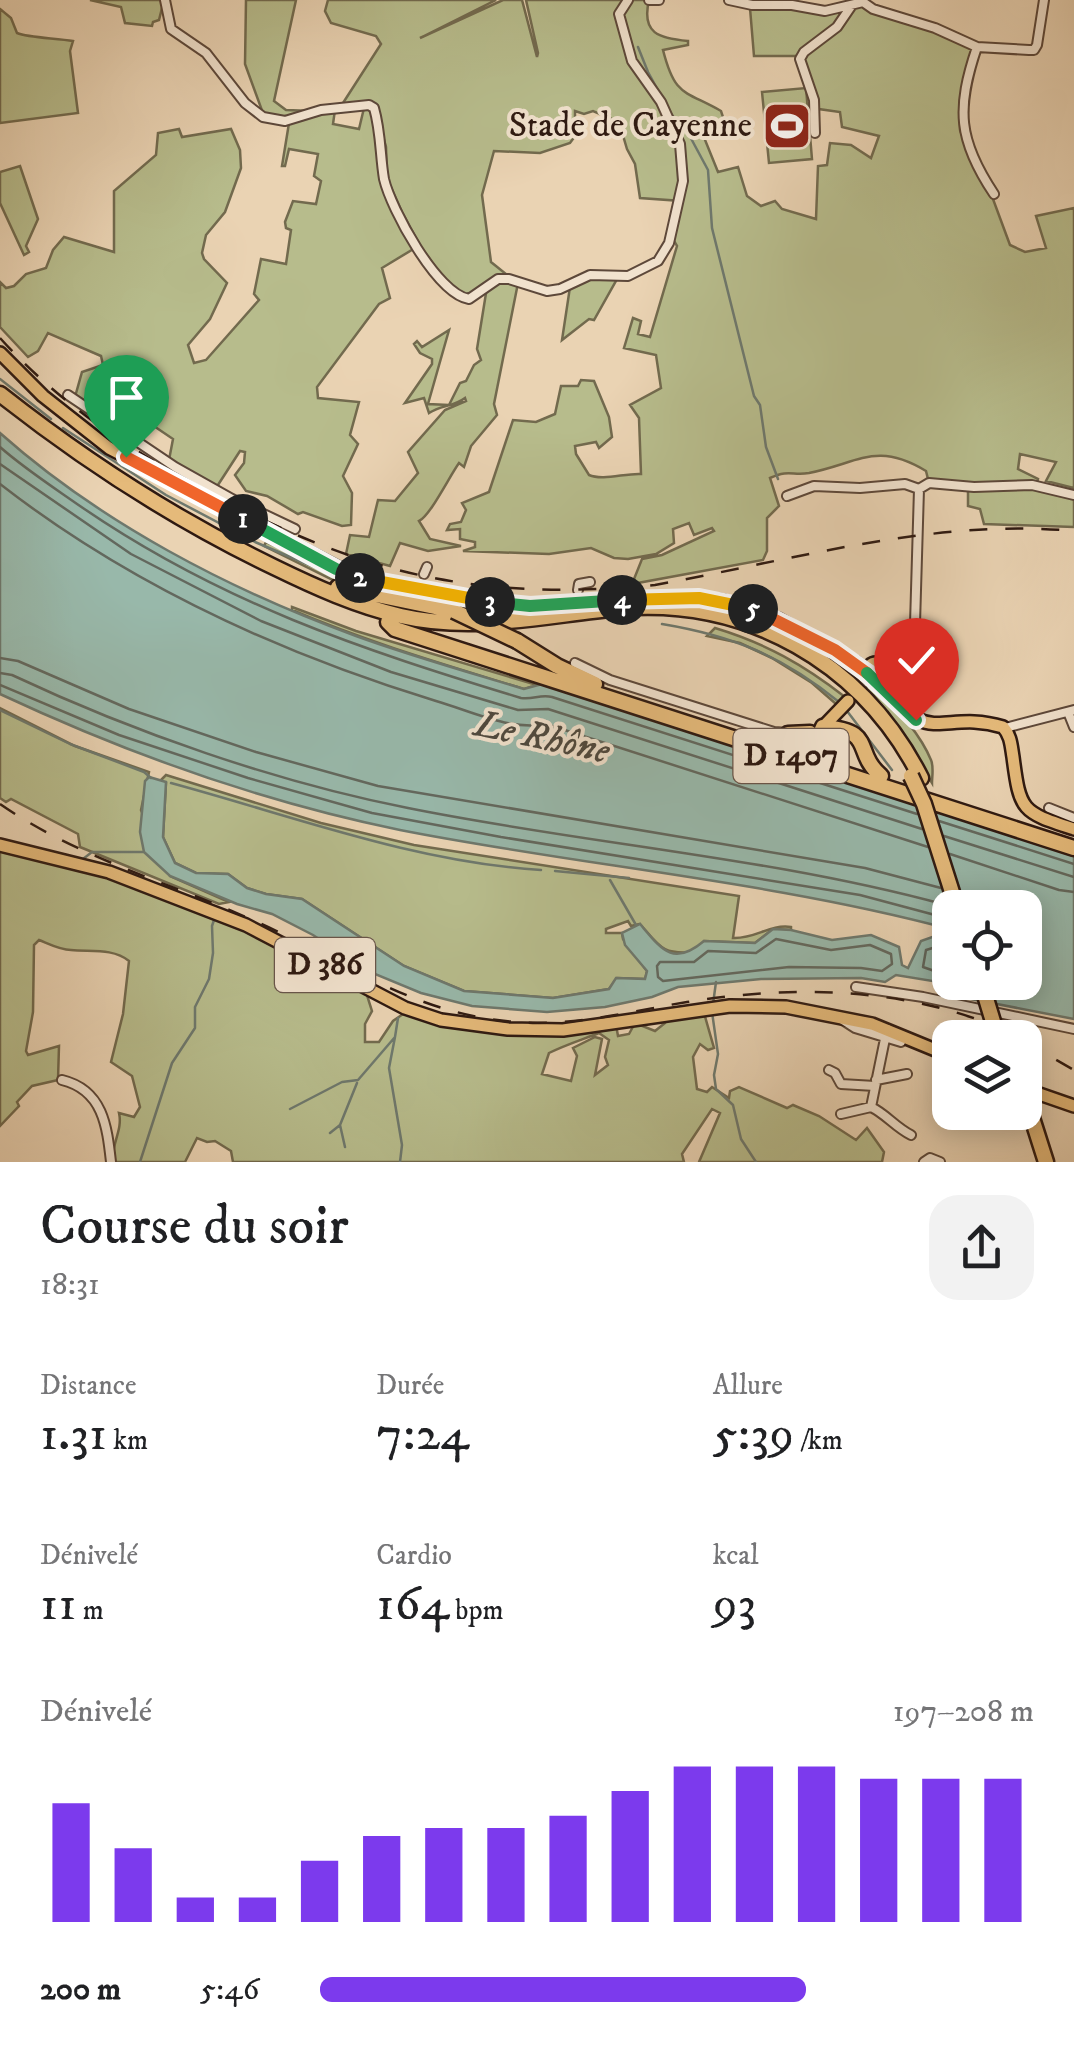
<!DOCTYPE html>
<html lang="fr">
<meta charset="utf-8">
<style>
:root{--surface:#fff;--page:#f2f2f2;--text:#202124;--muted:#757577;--accent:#7c3aed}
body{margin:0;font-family:"IM FELL DW Pica",serif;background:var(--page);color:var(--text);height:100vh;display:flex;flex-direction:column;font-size:38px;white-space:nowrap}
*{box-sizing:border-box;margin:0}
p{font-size:32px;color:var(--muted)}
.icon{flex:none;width:55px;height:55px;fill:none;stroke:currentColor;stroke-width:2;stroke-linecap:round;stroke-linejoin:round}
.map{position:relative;height:1162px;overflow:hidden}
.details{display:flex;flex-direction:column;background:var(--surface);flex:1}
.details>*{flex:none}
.controls{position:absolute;left:932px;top:890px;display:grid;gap:20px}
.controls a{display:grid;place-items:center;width:110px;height:110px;border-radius:20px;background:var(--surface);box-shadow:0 5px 25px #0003;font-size:50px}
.pin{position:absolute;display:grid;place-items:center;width:85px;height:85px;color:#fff;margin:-102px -42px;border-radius:50% 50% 50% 0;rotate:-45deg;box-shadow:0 0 10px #0007}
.pin .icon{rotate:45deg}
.km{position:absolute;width:50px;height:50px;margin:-25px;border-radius:50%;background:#222;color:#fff;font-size:28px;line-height:50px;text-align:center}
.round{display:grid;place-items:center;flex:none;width:105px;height:105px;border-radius:30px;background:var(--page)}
.head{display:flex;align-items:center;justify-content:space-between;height:170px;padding:0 40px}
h1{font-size:55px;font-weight:600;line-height:75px}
.figures{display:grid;grid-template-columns:repeat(3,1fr);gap:15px;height:170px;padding:10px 40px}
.figures div{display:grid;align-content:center}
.figures b{font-size:50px;font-weight:600}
.figures small{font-size:28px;font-weight:400}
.figures p{font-size:28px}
.chart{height:280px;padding:20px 40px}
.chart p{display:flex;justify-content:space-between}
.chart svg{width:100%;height:180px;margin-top:10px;stroke:var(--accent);stroke-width:6}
ul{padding:0 40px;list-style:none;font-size:32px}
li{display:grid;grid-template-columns:160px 120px 1fr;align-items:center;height:75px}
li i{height:25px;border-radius:12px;background:var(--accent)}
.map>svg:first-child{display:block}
.green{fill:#b7bc8c;stroke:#726a4e;stroke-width:2.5;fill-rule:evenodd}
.water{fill:#98b8aa;stroke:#6e786d;stroke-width:2.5}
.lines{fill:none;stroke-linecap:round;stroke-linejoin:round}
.shore{stroke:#63685e;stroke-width:2.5}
.stream{stroke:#6e786d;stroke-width:2.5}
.minor-casing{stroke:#5d483a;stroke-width:12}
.major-casing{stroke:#2e1911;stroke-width:16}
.highway-casing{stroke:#2e1911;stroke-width:19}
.minor{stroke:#f1e2ce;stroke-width:8}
.major{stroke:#e5ba7a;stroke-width:11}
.highway{stroke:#e5ba7a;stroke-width:14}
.rail{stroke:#2e1911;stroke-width:2.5;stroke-dasharray:18 18;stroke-linecap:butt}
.highway-bridge-casing{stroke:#2e1911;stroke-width:19;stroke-linecap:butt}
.highway-bridge{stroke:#e5ba7a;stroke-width:14}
.split-1-casing{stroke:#fff;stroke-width:20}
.split-2-casing{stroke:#fff;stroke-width:20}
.split-3-casing{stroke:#fff;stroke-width:20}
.split-4-casing{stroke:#fff;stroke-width:20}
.split-5-casing{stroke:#fff;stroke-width:20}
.split-6-casing{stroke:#fff;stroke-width:20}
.split-7-casing{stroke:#fff;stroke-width:20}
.split-1{stroke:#f0652b;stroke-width:12}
.split-2{stroke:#22a559;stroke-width:12}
.split-3{stroke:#f5b400;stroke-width:12}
.split-4{stroke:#22a559;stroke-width:12}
.split-5{stroke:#f5b400;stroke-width:12}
.split-6{stroke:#f0652b;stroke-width:12}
.split-7{stroke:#22a559;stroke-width:12}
.labels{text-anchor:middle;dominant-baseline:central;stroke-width:8;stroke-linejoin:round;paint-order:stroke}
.shield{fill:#f1e2ce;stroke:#68554a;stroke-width:2.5}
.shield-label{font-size:32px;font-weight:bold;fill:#2e1911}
.poi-label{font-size:35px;fill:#2e1911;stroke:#f1e2ce;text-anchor:end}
.water-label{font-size:38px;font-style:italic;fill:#4e493f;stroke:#f1e2ce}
</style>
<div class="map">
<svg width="1074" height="1162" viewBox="0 0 1074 1162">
<rect width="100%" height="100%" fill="#ead3b3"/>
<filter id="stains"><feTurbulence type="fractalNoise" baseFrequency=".002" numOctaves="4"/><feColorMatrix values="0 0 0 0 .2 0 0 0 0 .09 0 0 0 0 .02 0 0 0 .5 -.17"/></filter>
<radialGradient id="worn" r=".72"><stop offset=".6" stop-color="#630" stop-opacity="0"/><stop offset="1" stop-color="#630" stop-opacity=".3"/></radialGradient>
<path class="green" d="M 90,0 L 164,0 L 159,20 L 153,22 L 152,26 L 125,23 L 121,7 Z
M 246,0 L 296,0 L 274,101 L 286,110 L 313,111 L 287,118 L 264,116 L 245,64 Z
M 328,0 L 496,0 L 420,38 L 503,0 L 522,0 L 537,57 L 538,53 L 526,0 L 649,0 C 641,34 659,38 688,41 L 688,45 L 663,50 C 675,97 684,90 721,111 L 724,120 L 701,130 L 718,172 L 738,167 L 747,196 L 761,206 L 775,201 L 782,209 L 816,219 L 818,166 L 827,165 L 830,143 L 851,145 L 871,158 L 879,136 L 842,127 L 840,112 L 819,109 L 803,57 L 854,7 L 862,5 L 935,30 L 972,48 L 960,105 L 960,130 L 971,159 L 993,199 L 1010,245 L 1025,252 L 1046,248 L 1036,216 L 1074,208 L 1074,488 L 1046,481 L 1056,462 L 1020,454 L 1018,469 L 1038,479 L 1037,483 L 1074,496 L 1074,527 L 984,524 L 980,509 L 968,506 L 968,484 L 928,479 L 926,471 C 876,441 859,463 809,473 C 792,476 790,469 770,478 L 779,506 L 767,518 L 767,551 L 763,560 L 632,584 L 642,559 L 662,555 L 714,531 L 712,528 L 694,535 L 689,523 L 673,529 L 674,543 L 656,554 L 628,559 L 614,558 L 591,548 L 549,554 L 463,551 L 475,547 L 475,542 L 460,539 L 460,529 L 447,530 L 450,524 L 461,522 L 466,510 L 462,503 L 489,492 L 513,420 L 536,422 L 555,414 L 561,386 L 578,386 L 581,380 L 594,381 L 609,417 L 612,437 L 599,448 L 596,442 L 575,446 L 576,454 L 589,475 C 603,481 625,473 641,474 L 639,418 L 630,405 L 661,388 L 656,355 L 624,348 L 633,318 L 641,321 L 638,334 L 650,337 L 677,246 L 673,239 L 681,201 L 640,198 L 635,164 L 627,149 L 619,122 L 593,111 L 584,114 L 575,111 L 575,136 L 570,143 L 540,153 L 494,151 L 482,195 L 491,262 L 506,274 L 469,296 L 449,286 L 421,247 L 402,212 L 387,178 L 386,147 L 375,106 L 343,103 L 381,44 L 376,36 L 331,23 L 325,11 Z
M 750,8 L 846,9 L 832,30 L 797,56 L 754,56 Z
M 0,9 L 11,18 L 17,33 C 29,38 57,38 73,41 L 70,51 L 78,113 L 0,123 Z
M 806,88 L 812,159 L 769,163 L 762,92 Z
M 364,108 L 373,109 L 382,182 L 415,248 L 382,268 L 390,298 L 379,304 L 317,387 L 318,398 L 359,402 L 350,435 L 358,444 L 343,476 L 352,493 L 351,525 L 342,526 L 303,512 L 298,514 L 267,496 L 246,491 L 235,475 L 244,463 L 245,452 L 240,451 L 216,488 L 169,460 L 173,439 L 111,397 L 90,408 L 75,397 L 82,372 L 103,365 L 101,356 L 48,333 L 38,351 L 28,357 L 0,327 L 0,282 L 6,288 L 14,286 L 26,274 L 46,268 L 53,250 L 64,237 L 114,252 L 114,191 L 156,155 L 158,133 L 179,129 L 182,137 L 231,129 L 240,150 L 241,168 L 225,212 L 206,235 L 202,253 L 204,259 L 227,283 L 210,319 L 188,345 L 194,363 L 206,360 L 259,300 L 254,294 L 261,259 L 286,264 L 291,230 L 286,228 L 285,222 L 293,201 L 316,204 L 321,181 L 314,176 L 318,154 L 289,149 L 285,166 L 282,166 L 289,123 L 335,110 L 333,124 L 359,129 Z
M 20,166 L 38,219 L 26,246 L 29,252 L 24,255 L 0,203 L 0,172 Z
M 588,277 L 617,279 L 594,320 L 589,319 L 562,340 L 570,287 Z
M 500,280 L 518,283 L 494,404 L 497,415 L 471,446 L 464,467 L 459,463 C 449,477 430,516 419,521 L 430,539 L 461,546 L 428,551 L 400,543 L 390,566 L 346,554 L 350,535 L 369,537 L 378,500 L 395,501 L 418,473 L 408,452 L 445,410 L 466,401 L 465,398 C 453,407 441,405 429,413 L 424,398 L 405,403 L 432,364 L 432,359 L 420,353 L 414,344 L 417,341 L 422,347 L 449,330 L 428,404 L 449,405 L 460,383 L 466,381 L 474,365 L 481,360 L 477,349 L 487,287 Z
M 266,542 L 359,582 L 449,598 L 503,612 L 481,617 L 337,582 L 264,546 Z
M 292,607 L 356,631 L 537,685 L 524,689 C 446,665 367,642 292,610 Z
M 715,628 C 765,643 804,665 845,697 L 841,704 L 836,704 L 812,683 L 772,658 L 740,643 L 707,636 Z
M 870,683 C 892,703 919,731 931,760 C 934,767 932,776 932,783 L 902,733 L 865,689 Z
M 0,708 L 75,746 L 149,772 L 141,810 L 170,876 L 229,902 L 219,904 L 80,847 L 78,834 L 11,799 L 6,802 L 0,798 Z
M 166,775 L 321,823 L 414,845 L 739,896 L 733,938 C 756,939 769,924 791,927 L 791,930 L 773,929 L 755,943 L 704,941 L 694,952 C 662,955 660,947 640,924 L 631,926 L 628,921 L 606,929 L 606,933 L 622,933 L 623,939 L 647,971 L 645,979 L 617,978 L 609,989 L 553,998 L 464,991 L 404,966 L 302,899 L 266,894 L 247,888 L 228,874 L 196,873 L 175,863 L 163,837 L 166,783 L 160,781 Z
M 0,850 L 94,872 L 244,929 L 366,992 L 372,1011 L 365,1024 L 365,1042 L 379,1042 L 393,1021 L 403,1014 L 459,1027 L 616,1025 L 618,1036 L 629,1034 L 635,1023 L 655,1031 L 665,1023 L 667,1016 L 704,1013 L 714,1048 L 708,1050 L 700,1044 L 693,1057 L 697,1089 L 707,1092 L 712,1087 L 729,1098 L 730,1091 L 739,1087 L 787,1108 L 793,1105 L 819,1116 L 856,1140 L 867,1128 L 884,1152 L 882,1162 L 699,1162 L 720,1113 L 712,1109 L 682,1154 L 684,1162 L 233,1162 L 231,1151 L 215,1141 L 207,1142 L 197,1138 L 185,1162 L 113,1162 C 111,1143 123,1131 119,1113 L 134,1117 L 140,1107 L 132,1076 L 111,1062 L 123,1014 L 129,961 C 113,948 91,952 71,950 C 60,950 49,944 39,940 L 34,945 L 33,1012 L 26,1051 L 28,1055 L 59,1046 L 58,1080 L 32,1086 L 17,1102 L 19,1106 L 0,1126 ZM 599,1033 L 609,1040 L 605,1057 L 608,1065 L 595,1075 L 602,1039 L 595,1037 L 573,1048 L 577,1056 L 571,1081 L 542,1074 L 549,1053 C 565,1045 581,1040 599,1033 Z"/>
<path class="water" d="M 0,433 C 101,523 230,590 356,636 C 411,656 468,672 524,689 L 542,684 L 555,688 L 1074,856 L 1074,1019 L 940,993 L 939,982 L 896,975 L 885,982 L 861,978 L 761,979 L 678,987 L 652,997 L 605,1007 L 547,1012 L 472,1006 L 421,993 L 370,972 L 313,935 L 272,914 L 237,904 L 170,876 L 144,852 L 140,832 L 145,781 L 149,777 L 166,782 L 163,837 L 175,863 L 196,873 L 228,874 L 247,888 L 266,894 L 302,899 L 404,966 L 464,991 L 553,998 L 609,989 L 616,978 L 645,979 L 647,971 L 625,945 L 622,933 L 640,924 C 662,950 673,967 704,941 L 755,943 L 773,929 L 791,930 L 832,940 L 871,935 L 899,947 L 902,965 L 908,968 L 921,941 L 935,936 L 950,940 L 950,982 L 1025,982 L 1025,908 L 950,908 L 950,929 C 770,881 583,866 400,830 C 263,802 126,753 0,694 Z"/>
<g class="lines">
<path class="shore" d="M 0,447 C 25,469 53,487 80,506 C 221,603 360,649 521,698 C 533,700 540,694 552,697 L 917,814
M 0,464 L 131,554 L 261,621 L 391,672 L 518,710 L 548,709 L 922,829
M 0,484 C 130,585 279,653 436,701 C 471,711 510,731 546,724 L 928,847
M 0,658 L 18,661 L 129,709 L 256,752 L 378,786 L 865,868 L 941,888
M 0,673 L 12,675 C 133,732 276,782 408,808 C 586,844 770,857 946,905
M 0,685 L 119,735 L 248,778 L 372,813 L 501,837 L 860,895 L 950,919
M 939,821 L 1074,864
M 944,836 L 1074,877
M 950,854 L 1059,890 L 1074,892
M 776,939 L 831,950 L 870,945 L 891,954 L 892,964 L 882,971 L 861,968 L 789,967 L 663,981 L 658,977 L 657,966 L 660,962 L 694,962 L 708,951 L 756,953 Z
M 950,948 L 936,947 L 926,950 L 923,967 L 943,974 L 951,985 L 973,988"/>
<path class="stream" d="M 638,47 L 648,72 L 671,114 L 687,131 L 708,170 L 712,228 L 754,396 L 760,405 L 766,447 L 778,479
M 0,379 L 51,419
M 63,428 L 166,495 L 255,542 L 347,581
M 662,624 C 734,636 782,656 839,702
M 0,710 L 70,744 L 144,772 L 151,778
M 847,711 L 892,770
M 171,783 C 293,816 414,862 541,870
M 6,841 L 33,847
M 83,859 L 92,852 L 143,852
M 555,871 L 629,878
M 610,880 L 636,925
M 713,1004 L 716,982
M 712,1012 L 718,1054 L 714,1075 L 716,1089 L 733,1105 L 741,1139 L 756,1162
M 395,1037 L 389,1068 L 402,1145 L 400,1162
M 290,1109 L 342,1082 L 358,1080 L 395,1037 L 398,1018
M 340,1125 L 345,1147
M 330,1133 L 340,1125 L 357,1083
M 140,1162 L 172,1063 L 195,1028 L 195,1007 L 209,979 L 213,953 L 212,926 L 215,917"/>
<g class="minor-casing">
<path id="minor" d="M 165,0 L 171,29 L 206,53 L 245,103 L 263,117 L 285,121 L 321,110 L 369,105 L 374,108 C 381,132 380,155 384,179 C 391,209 437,294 469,299 L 498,279 L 509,279 L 547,291 L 560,289 L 590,275 L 628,276 L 658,261 L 669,243 L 683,181 L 680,144 L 661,102 L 632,61 L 619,14 L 628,0
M 649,0 L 659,0
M 729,0 L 752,5 L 792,5 L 825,11 L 863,2 L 873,9 L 935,28 L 977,47 L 1029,50 L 1034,50 L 1037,45 L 1044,0
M 977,47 C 956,109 958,140 994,194
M 815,133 L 814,100 L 800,59 L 804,52 L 837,27 L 852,5
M 68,395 L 175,467 L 232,499 L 295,529
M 787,496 L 814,486 L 860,488 L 905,484 L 919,489
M 424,574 L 427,567
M 578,590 L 579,584 L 590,582
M 575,663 L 610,680 L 774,732 L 790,733
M 883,667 L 915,624 L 919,489 L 929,483 L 974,487 L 1032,485 L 1074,495
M 1068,712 L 1074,727
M 1005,728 L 1074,710
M 1049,808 L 1074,818
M 856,987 L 923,997 L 1074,1029
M 841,1019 L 855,1028 L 901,1042
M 887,1029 L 871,1107 C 886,1114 895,1127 911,1135
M 829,1070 L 835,1073 L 841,1084 L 875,1086
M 62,1080 C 103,1090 107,1126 111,1162
M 876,1080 L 907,1074
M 940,1091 L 950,1088
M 841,1114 L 871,1107
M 950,1116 L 951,1112
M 924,1162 L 930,1158 L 940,1162"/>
</g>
<g class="major-casing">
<path id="major" d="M 0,353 L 43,396 L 109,448 L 356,577 L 517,606 L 671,597 L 723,601 L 778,619 L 856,663 L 867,672
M867 672a9 9 0 1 1 18 0a9 9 0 1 1-18 0Z
M 883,678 C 924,753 942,708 1003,727 C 1011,736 1011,745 1013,757 C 1020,812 1022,812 1074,829
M 823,727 L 848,701
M 0,845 L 109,872 L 246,925 L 405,1008 L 441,1020 L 508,1029 L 563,1030 L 730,1006 L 786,1007 L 872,1024 L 950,1056
M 1025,1089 L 1074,1106"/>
</g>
<g class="highway-casing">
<path id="highway" d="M 0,394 C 85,461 176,520 274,567 C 315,587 357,606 401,616 C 475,633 545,615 619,608 C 748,597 863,663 921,778
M 338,587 L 454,611
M 388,622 L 395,629 L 1074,848
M 517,641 L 557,666 L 595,684
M 788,734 L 810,733 L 818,739
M 774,741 L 807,746 L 816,743 L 823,727 C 877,731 852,751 881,776
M 1025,1096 L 1046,1162"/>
</g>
<use href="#minor" class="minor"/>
<use href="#major" class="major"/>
<use href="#highway" class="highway"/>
<path class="rail" d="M 0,338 C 55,399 122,445 194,484 C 355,573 471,602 655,585 C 794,560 932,518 1074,531
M 0,804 C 77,857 164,881 248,918 C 350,962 418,1021 537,1023 C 587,1023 638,1010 687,1002 C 801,984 917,987 1022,1038
M 1025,1042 L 1074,1070"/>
<g class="highway-bridge-casing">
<path id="highway-bridge" d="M 454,611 L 517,641
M 911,776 L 924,804 L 957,908
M 981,982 L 998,1038"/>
</g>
<use href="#highway-bridge" class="highway-bridge"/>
</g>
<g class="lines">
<g class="split-1-casing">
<path id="split-1" d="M 126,457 L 243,519"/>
</g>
<g class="split-2-casing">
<path id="split-2" d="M 243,519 L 336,569 L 360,578"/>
</g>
<g class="split-3-casing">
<path id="split-3" d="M 360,578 L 490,602"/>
</g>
<g class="split-4-casing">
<path id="split-4" d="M 490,602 L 530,606 L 622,600"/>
</g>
<g class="split-5-casing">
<path id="split-5" d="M 622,600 L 699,598 L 753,609"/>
</g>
<g class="split-6-casing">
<path id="split-6" d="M 753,609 L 835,650 L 867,673"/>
</g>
<g class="split-7-casing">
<path id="split-7" d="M 867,673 L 916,720"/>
</g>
<use href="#split-1" class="split-1"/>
<use href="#split-2" class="split-2"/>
<use href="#split-3" class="split-3"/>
<use href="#split-4" class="split-4"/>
<use href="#split-5" class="split-5"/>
<use href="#split-6" class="split-6"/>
<use href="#split-7" class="split-7"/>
</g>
<defs>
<g id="stadium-square" transform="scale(2.5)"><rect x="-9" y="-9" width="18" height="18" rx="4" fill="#8f2418" stroke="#f1e2ce"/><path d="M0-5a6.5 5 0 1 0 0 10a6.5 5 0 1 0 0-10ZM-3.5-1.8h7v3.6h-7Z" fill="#fff"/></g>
</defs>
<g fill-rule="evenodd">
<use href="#stadium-square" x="787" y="126"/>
</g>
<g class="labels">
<g class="shield">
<rect x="733.5" y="729" width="115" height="54" rx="8"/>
<rect x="275" y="938" width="100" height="54" rx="8"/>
</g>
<g class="shield-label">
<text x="791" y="756">D 1407</text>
<text x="325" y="965">D 386</text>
</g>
<g class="poi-label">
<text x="752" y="126">Stade de Cayenne</text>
</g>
<g class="water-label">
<text transform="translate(542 738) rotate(12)">Le Rhône</text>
</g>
</g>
<rect width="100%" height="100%" filter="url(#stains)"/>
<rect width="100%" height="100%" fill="url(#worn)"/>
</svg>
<div class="controls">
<a><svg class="icon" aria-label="locate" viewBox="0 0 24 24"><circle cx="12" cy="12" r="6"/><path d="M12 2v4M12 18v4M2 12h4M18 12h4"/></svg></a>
<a><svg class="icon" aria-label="layers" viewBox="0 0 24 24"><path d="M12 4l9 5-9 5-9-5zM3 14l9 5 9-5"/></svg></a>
</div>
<div class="pin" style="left:126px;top:457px;background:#1e9e55"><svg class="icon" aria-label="arrive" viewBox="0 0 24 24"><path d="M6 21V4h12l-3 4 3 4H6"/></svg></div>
<div class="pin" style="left:916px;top:720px;background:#d93025"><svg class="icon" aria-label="check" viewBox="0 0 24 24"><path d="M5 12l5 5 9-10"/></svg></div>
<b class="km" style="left:243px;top:519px">1</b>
<b class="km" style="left:360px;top:578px">2</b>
<b class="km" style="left:490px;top:602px">3</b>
<b class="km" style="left:622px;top:600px">4</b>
<b class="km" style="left:753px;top:609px">5</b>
</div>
<section class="details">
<div class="head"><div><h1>Course du soir</h1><p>18:31</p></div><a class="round"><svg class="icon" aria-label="share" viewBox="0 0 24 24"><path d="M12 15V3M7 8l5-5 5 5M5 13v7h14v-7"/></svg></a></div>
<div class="figures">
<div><p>Distance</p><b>1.31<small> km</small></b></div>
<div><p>Durée</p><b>7:24</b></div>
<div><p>Allure</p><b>5:39<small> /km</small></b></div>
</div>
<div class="figures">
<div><p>Dénivelé</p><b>11<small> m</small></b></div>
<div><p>Cardio</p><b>164<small> bpm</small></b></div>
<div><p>kcal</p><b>93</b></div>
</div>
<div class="chart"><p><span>Dénivelé</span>197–208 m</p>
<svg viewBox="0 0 160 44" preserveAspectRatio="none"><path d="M5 44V15M15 44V26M25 44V38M35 44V38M45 44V29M55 44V23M65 44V21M75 44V21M85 44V18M95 44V12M105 44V6M115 44V6M125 44V6M135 44V9M145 44V9M155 44V9"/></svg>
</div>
<ul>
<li><b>200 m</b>5:46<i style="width:68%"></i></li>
</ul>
</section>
